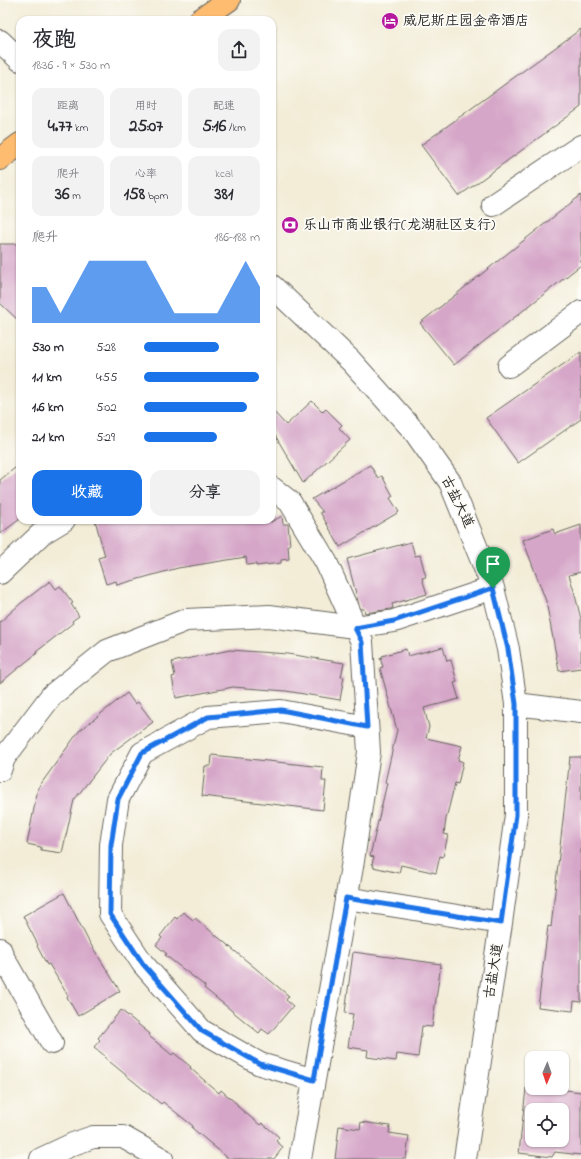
<!DOCTYPE html>
<html lang="zh">
<meta charset="utf-8">
<style>
:root{--surface:#fff;--page:#f2f2f3;--text:#2b2b33;--muted:#7c7c81;--accent:#1a73e8}
body{margin:0;font-family:"Indie Flower","LXGW WenKai TC",sans-serif;background:var(--page);color:var(--text);height:100vh;display:flex;flex-direction:column;font-size:15px;white-space:nowrap}
*{box-sizing:border-box;margin:0}
p{font-size:13px;color:var(--muted)}
.icon{flex:none;width:22px;height:22px;fill:none;stroke:currentColor;stroke-width:2;stroke-linecap:round;stroke-linejoin:round}
.map{position:relative;flex:1;overflow:hidden}
.details{position:absolute;left:16px;top:16px;width:260px;height:508px;display:flex;flex-direction:column;background:var(--surface);border-radius:12px;box-shadow:0 1px 3px #0004}
.details>*{flex:none}
.needle{width:26px;rotate:182deg}
.controls{position:absolute;left:525px;top:1051px;display:grid;gap:8px}
.controls a{display:grid;place-items:center;width:44px;height:44px;border-radius:8px;background:var(--surface);box-shadow:0 1px 3px #0004;font-size:20px}
.pin{position:absolute;display:grid;place-items:center;width:34px;height:34px;color:#fff;margin:-41px -17px;border-radius:50% 50% 50% 0;rotate:-45deg;box-shadow:0 0 4px #0007}
.pin .icon{rotate:45deg}
.round{display:grid;place-items:center;flex:none;width:42px;height:42px;border-radius:12px;background:var(--page)}
.summary{display:flex;align-items:center;justify-content:space-between;height:68px;padding:0 16px}
h1{font-size:22px;font-weight:800;line-height:30px}
.stats{display:grid;grid-template-columns:repeat(3,1fr);gap:6px;height:68px;padding:4px 16px}
.stats div{display:grid;align-content:center;border-radius:10px;background:var(--page);text-align:center}
.stats b{font-size:17px;font-weight:800}
.stats small{font-size:11px;font-weight:400}
.stats p{font-size:11px}
.chart{height:112px;padding:8px 16px}
.chart p{display:flex;justify-content:space-between}
.chart svg{width:100%;height:72px;margin-top:4px;fill:var(--accent);opacity:.7}
.primary-button{display:flex;gap:8px;margin-top:auto;padding:8px 16px}
.primary-button a{flex:1;height:46px;border-radius:12px;background:var(--accent);color:#fff;font-size:16px;font-weight:800;line-height:46px;text-align:center}
.primary-button a+a{background:var(--page);color:var(--text)}
ul{padding:0 16px;list-style:none;font-size:13px}
li{display:grid;grid-template-columns:64px 48px 1fr;align-items:center;height:30px}
li i{height:10px;border-radius:5px;background:var(--accent)}
.map>svg:first-child{display:block}
.building{fill:#d5a6c8;fill-rule:evenodd}
.lines{fill:none;stroke-linecap:round;stroke-linejoin:round}
.minor-casing{stroke:#67655e;stroke-width:24}
.major-casing{stroke:#67655e;stroke-width:24}
.minor{stroke:#fff;stroke-width:22}
.major{stroke:#fdbc70;stroke-width:22}
.route-casing{stroke:#fff;stroke-width:8}
.route{stroke:#1a73e8;stroke-width:5}
.labels{text-anchor:middle;dominant-baseline:central;stroke-width:3.5;stroke-linejoin:round;paint-order:stroke}
.poi-label{font-size:14px;fill:#1c1c1c;stroke:#fdfcf7;text-anchor:start}
.street-label{font-size:14px;fill:#1c1c1c;stroke:#fdfcf7}
</style>
<div class="map">
<svg width="581" height="1159" viewBox="0 0 581 1159">
<rect width="100%" height="100%" fill="#fdfcf7"/>
<filter id="ink" filterUnits="userSpaceOnUse"><feTurbulence type="fractalNoise" baseFrequency=".025" numOctaves="2"/><feDisplacementMap in="SourceGraphic" scale="8" xChannelSelector="R" yChannelSelector="G"/><feConvolveMatrix kernelMatrix="1 2 1 2 8 2 1 2 1" color-interpolation-filters="sRGB"/></filter>
<filter id="wash" filterUnits="userSpaceOnUse"><feTurbulence type="fractalNoise" baseFrequency=".012" numOctaves="4" result="noise"/><feDisplacementMap in="SourceGraphic" scale="16" xChannelSelector="R" yChannelSelector="G"/><feGaussianBlur stdDeviation="0.9" result="paint"/><feColorMatrix in="noise" values="0 0 0 0 0 0 0 0 0 0 0 0 0 0 0 0 0 1.4 0 .05"/><feComposite in="paint" operator="in"/></filter>
<g filter="url(#wash)">
<rect width="100%" height="100%" fill="#f3edd8"/>
<g id="blocks">
<path class="building" d="M 581,29 L 581,107 L 459,196 L 421,145 Z
M 581,195 L 581,265 L 454,365 L 420,323 Z
M 0,244 L 20,244 L 20,322 L 0,303 Z
M 581,352 L 581,419 L 518,463 L 486,418 Z
M 312,401 L 323,412 L 326,409 L 342,425 L 339,428 L 350,440 L 303,483 L 272,430 L 272,410 L 286,425 Z
M 20,464 L 20,519 L 0,534 L 0,480 Z
M 370,465 L 378,478 L 382,476 L 393,496 L 390,498 L 399,512 L 340,547 L 320,512 L 323,512 L 312,499 Z
M 282,516 L 283,524 L 288,524 L 290,545 L 288,545 L 289,559 L 281,560 L 281,563 L 256,566 L 256,564 L 247,565 L 246,557 L 178,568 L 117,585 L 116,581 L 106,584 L 98,558 L 105,556 L 95,520 L 270,520 L 271,522 Z
M 581,525 L 581,572 L 569,575 L 574,591 L 581,619 L 581,668 L 559,671 L 546,601 L 523,540 L 553,529 L 555,534 Z
M 411,542 L 415,556 L 420,555 L 426,577 L 422,578 L 427,594 L 392,604 L 393,608 L 391,609 L 365,613 L 364,609 L 361,609 L 359,605 L 347,559 Z
M 50,581 L 56,589 L 60,586 L 73,603 L 71,604 L 79,616 L 72,621 L 73,623 L 36,652 L 37,653 L 0,683 L 0,622 L 20,604 Z
M 443,647 L 447,661 L 451,660 L 457,682 L 454,683 L 459,699 L 424,708 L 429,727 L 426,738 L 462,746 L 458,760 L 463,762 L 458,784 L 455,783 L 446,819 L 444,834 L 448,835 L 443,857 L 440,856 L 436,873 L 401,865 L 399,873 L 373,867 L 374,865 L 372,864 L 374,857 L 370,856 L 387,783 L 385,782 L 397,730 L 380,668 L 383,667 L 380,658 L 382,658 L 382,656 L 406,649 L 408,656 Z
M 230,650 L 288,654 L 344,663 L 341,677 L 344,677 L 340,700 L 286,691 L 233,687 L 176,698 L 172,677 L 175,676 L 172,662 Z
M 127,693 L 135,704 L 138,702 L 153,722 L 111,753 L 74,800 L 62,853 L 41,850 L 41,847 L 27,844 L 38,788 L 79,731 Z
M 212,755 L 323,767 L 322,781 L 326,781 L 323,810 L 202,796 L 205,766 L 211,766 Z
M 570,757 L 581,757 L 581,1002 L 574,1001 L 573,1011 L 538,1007 L 548,926 L 551,927 Z
M 64,893 L 88,940 L 120,991 L 78,1016 L 67,997 L 68,996 L 49,964 L 47,965 L 37,946 L 38,945 L 23,916 Z
M 183,912 L 193,920 L 195,918 L 289,996 L 286,1000 L 293,1006 L 269,1034 L 262,1029 L 259,1033 L 204,988 L 205,986 L 165,955 L 167,954 L 156,945 L 162,938 L 160,936 L 175,917 L 177,919 Z
M 353,952 L 441,964 L 432,1027 L 422,1026 L 418,1057 L 397,1054 L 396,1061 L 367,1057 L 368,1050 L 348,1047 L 353,1014 L 345,1013 Z
M 121,1010 L 150,1034 L 149,1036 L 172,1055 L 174,1053 L 191,1067 L 190,1068 L 219,1093 L 221,1090 L 238,1105 L 237,1106 L 260,1125 L 262,1123 L 279,1137 L 276,1141 L 283,1147 L 274,1159 L 229,1159 L 192,1128 L 193,1126 L 163,1102 L 161,1104 L 104,1057 L 105,1056 L 94,1047 L 100,1040 L 98,1038 Z
M 526,1088 L 558,1088 L 558,1089 L 581,1092 L 581,1155 L 555,1152 L 552,1157 L 519,1153 ZM 532,1110 L 562,1110 L 562,1140 L 532,1140 Z
M 361,1122 L 390,1126 L 389,1133 L 409,1136 L 406,1159 L 335,1159 L 339,1126 L 360,1129 Z"/>
</g>
</g>
<g filter="url(#ink)">
<use href="#blocks" fill-opacity="0" stroke="#67655e" stroke-width="1"/>
<g class="lines">
<g class="minor-casing">
<path id="minor" d="M 0,41 L 20,60
M 493,205 L 581,146
M 272,286 L 351,361 L 414,431 L 450,482 L 493,588 L 508,649 L 516,704 L 516,815 L 501,923 L 465,1159
M 509,366 L 581,312
M 272,488 L 290,502 L 326,562 L 362,642 L 369,752 L 353,861 L 300,1159
M 0,573 L 41,534 L 64,520
M 516,704 L 581,712
M 0,770 L 4,758 L 52,695 L 107,651 L 186,620 L 269,616 L 355,627 L 394,621 L 493,588
M 346,898 L 501,923
M 0,949 L 4,959 L 52,1043
M 314,1080 L 260,1064 L 202,1031 L 143,964 L 110,914 L 111,845 L 118,799 L 142,753 L 208,717 L 281,711 L 367,727
M 41,1159 L 73,1144 L 93,1137 L 123,1137 L 162,1159"/>
</g>
<g class="major-casing">
<path id="major" d="M 200,20 L 229,0
M 0,159 L 20,144"/>
</g>
<use href="#minor" class="minor"/>
<use href="#major" class="major"/>
</g>
</g>
<g class="lines" filter="url(#ink)">
<g class="route-casing">
<path id="route" d="M 493,588 L 508,649 L 516,704 L 516,815 L 501,923 L 346,898 L 314,1080 L 260,1064 L 202,1031 L 143,964 L 110,914 L 111,845 L 118,799 L 142,753 L 208,717 L 281,710 L 367,727 L 362,642 L 355,628 L 394,621 Z"/>
</g>
<use href="#route" class="route"/>
</g>
<defs>
<g id="hotel-disc" transform="scale(0.9)"><circle r="9.5" fill="#b5179e" stroke="#fdfcf7"/><path d="M-6-4.5h1.5V1H6V5H4.5V3h-9V5H-6ZM-4 0a1.8 1.8 0 1 1 3.6 0ZM.5 0V-2.5h3Q6-2.5 6 0Z" fill="#fff"/></g>
<g id="bank-disc" transform="scale(0.9)"><circle r="9.5" fill="#b5179e" stroke="#fdfcf7"/><path d="M-6-4H6V4H-6ZM0-2.3a2.3 2.3 0 1 0 0 4.6a2.3 2.3 0 1 0 0-4.6Z" fill="#fff"/></g>
</defs>
<g fill-rule="evenodd">
<use href="#hotel-disc" x="390" y="21"/>
<use href="#bank-disc" x="290" y="225"/>
</g>
<g class="labels">
<g class="poi-label">
<text x="403" y="21">威尼斯庄园金帝酒店</text>
<text x="303" y="225">乐山市商业银行(龙湖社区支行)</text>
</g>
<g class="street-label">
<text transform="translate(457 502) rotate(64)">古盐大道</text>
<text transform="translate(494 971) rotate(-81)">古盐大道</text>
</g>
</g>
</svg>
<div class="controls">
<a><svg class="needle" viewBox="-14 -14 28 28"><path d="M0-13l5 13h-10z" fill="#e53935"/><path d="M0 13l5-13h-10z" fill="#7c7c81"/></svg></a>
<a><svg class="icon" aria-label="locate" viewBox="0 0 24 24"><circle cx="12" cy="12" r="6"/><path d="M12 2v4M12 18v4M2 12h4M18 12h4"/></svg></a>
</div>
<div class="pin" style="left:493px;top:588px;background:#1e9e55"><svg class="icon" aria-label="arrive" viewBox="0 0 24 24"><path d="M6 21V4h12l-3 4 3 4H6"/></svg></div>
<section class="details">
<div class="summary"><div><h1>夜跑</h1><p>18:36 · 9 × 530 m</p></div><a class="round"><svg class="icon" aria-label="share" viewBox="0 0 24 24"><path d="M12 15V3M7 8l5-5 5 5M5 13v7h14v-7"/></svg></a></div>
<div class="stats">
<div><p>距离</p><b>4.77<small> km</small></b></div>
<div><p>用时</p><b>25:07</b></div>
<div><p>配速</p><b>5:16<small> /km</small></b></div>
</div>
<div class="stats">
<div><p>爬升</p><b>36<small> m</small></b></div>
<div><p>心率</p><b>158<small> bpm</small></b></div>
<div><p>kcal</p><b>381</b></div>
</div>
<div class="chart"><p><span>爬升</span>186–188 m</p>
<svg viewBox="0 0 160 44" preserveAspectRatio="none"><path d="M0 44V22L10 22L20 38L30 22L40 6L50 6L60 6L70 6L80 6L90 22L100 38L110 38L120 38L130 38L140 22L150 6L160 22V44z"/></svg>
</div>
<ul>
<li><b>530 m</b>5:28<i style="width:65%"></i></li>
<li><b>1.1 km</b>4:55<i style="width:99%"></i></li>
<li><b>1.6 km</b>5:02<i style="width:89%"></i></li>
<li><b>2.1 km</b>5:29<i style="width:63%"></i></li>
</ul>
<div class="primary-button"><a>收藏</a><a>分享</a></div>
</section>
</div>
